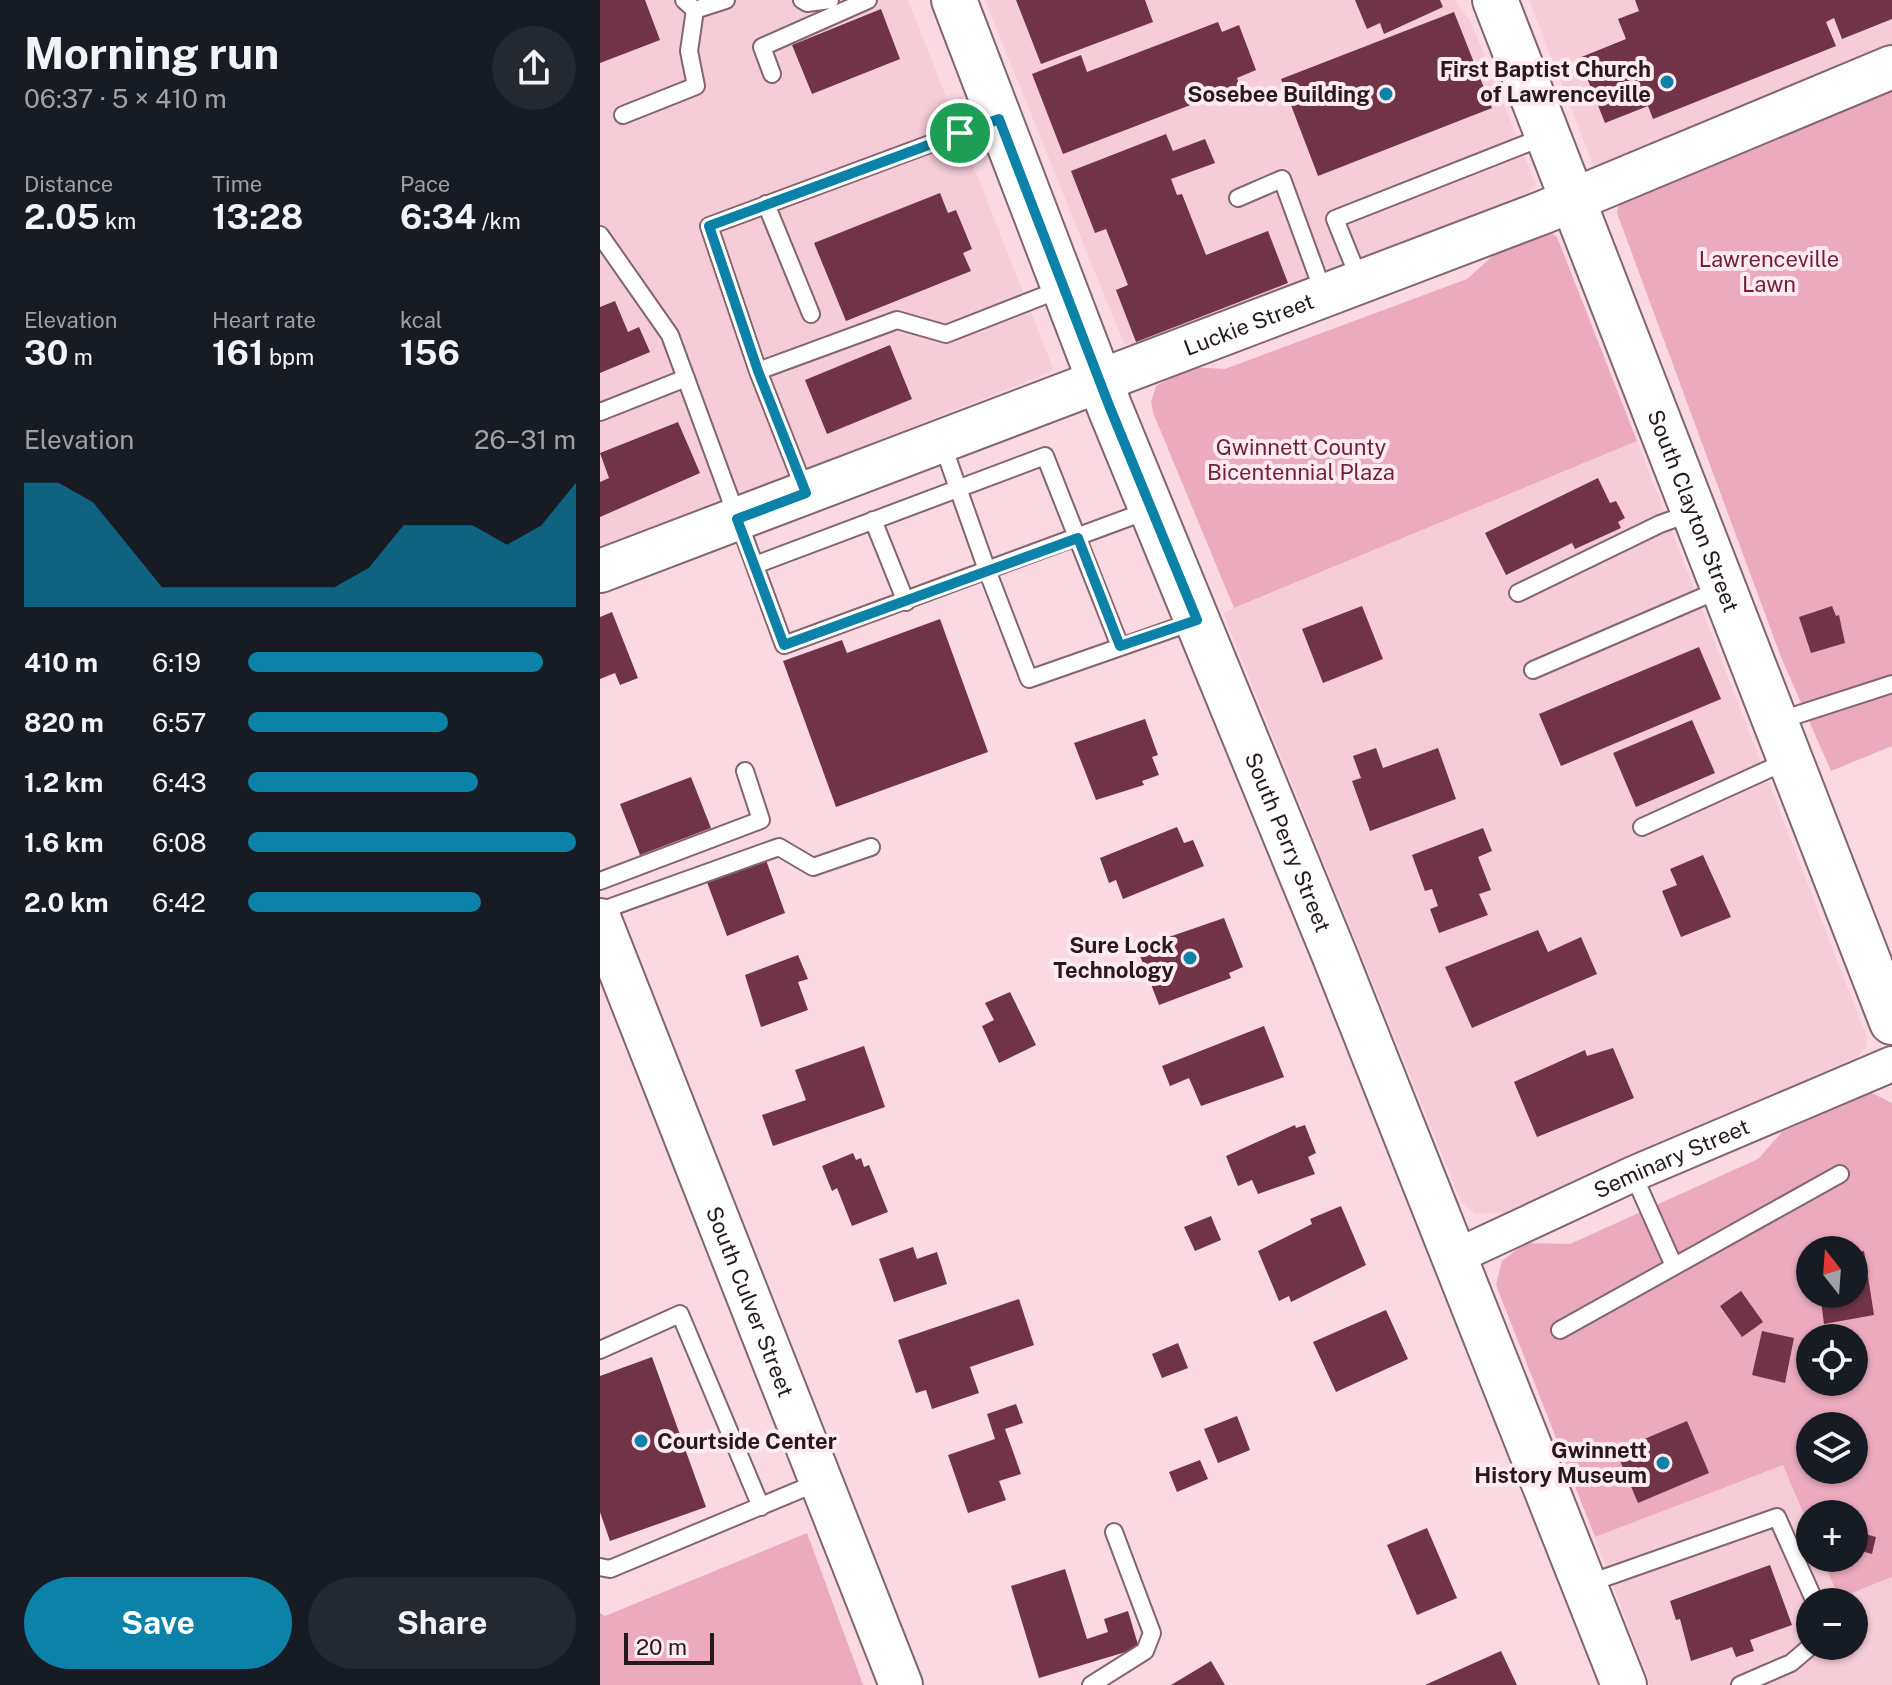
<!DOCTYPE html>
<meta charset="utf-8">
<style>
:root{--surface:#171b24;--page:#242831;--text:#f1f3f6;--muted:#9ea1a6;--accent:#0d82a8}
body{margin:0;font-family:"Public Sans",sans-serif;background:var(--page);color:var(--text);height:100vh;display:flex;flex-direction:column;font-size:30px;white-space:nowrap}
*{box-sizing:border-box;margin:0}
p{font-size:26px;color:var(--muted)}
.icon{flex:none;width:44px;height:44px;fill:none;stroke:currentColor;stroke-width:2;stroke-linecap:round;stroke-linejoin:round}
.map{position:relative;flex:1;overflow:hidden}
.sheet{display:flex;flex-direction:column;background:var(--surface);width:600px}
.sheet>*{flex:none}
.needle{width:52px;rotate:343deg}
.controls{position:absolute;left:1196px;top:1236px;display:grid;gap:16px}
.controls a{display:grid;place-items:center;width:72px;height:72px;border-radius:50%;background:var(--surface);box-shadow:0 2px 6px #0004;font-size:40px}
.scale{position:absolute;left:24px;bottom:20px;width:90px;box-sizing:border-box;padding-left:8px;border:4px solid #25191d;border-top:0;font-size:22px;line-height:28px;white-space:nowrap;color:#25191d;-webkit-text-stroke:6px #ffeaef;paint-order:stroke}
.pin{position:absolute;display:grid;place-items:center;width:68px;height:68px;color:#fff;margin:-34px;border:4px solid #fff;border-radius:50%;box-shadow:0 2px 8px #0007}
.round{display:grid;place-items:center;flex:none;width:84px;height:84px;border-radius:42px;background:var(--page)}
.summary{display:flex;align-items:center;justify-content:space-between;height:136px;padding:0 24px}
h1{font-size:44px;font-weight:700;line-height:60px}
.figures{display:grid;grid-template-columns:repeat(3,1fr);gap:12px;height:136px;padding:8px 24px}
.figures div{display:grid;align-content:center}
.figures b{font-size:34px;font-weight:700}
.figures small{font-size:22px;font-weight:400}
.figures p{font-size:22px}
.chart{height:224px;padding:16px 24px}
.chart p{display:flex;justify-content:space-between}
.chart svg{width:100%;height:144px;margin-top:8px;fill:var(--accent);opacity:.7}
.primary-button{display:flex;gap:16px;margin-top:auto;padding:16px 24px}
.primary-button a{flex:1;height:92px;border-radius:48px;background:var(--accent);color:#fff;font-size:32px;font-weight:700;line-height:92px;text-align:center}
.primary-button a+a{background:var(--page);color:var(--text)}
ul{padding:0 24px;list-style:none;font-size:26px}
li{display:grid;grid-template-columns:128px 96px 1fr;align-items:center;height:60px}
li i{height:20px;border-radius:10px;background:var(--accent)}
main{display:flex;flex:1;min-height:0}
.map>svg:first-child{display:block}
.built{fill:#f5ccd7;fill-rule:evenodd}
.green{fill:#ebaabd;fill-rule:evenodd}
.building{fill:#703348}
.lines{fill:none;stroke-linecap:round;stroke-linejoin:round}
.service-casing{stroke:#82656d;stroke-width:20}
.minor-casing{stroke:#82656d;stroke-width:38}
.tertiary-casing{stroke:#82656d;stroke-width:46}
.primary-casing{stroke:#82656d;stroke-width:48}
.service{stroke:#fff;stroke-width:16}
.minor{stroke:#fff;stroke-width:34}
.tertiary{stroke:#fff;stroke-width:42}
.primary{stroke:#fff;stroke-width:44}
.route-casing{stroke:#fff;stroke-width:16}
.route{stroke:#0d82a8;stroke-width:10}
.poi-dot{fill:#0d82a8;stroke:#ffeaef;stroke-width:3}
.labels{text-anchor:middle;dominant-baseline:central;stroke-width:8;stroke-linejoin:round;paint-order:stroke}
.poi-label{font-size:22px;font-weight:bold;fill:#25191d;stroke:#ffeaef;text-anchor:end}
.park-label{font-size:22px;fill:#701d3e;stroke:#ffeaef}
.street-label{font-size:22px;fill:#25191d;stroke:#ffeaef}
</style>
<main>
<section class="sheet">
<div class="summary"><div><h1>Morning run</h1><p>06:37 · 5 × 410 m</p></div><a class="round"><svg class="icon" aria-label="share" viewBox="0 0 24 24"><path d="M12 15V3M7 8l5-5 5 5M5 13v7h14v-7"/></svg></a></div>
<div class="figures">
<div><p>Distance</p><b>2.05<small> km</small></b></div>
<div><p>Time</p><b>13:28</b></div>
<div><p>Pace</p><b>6:34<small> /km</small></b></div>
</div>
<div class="figures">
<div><p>Elevation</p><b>30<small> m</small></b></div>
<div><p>Heart rate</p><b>161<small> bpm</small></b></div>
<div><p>kcal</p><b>156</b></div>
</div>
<div class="chart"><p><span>Elevation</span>26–31 m</p>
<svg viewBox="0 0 160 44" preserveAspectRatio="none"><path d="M0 44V6L10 6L20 12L30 25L40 38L50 38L60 38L70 38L80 38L90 38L100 32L110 19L120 19L130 19L140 25L150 19L160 6V44z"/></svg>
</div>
<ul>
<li><b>410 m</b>6:19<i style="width:90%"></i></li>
<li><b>820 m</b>6:57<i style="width:61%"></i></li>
<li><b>1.2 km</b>6:43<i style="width:70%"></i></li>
<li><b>1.6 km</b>6:08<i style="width:100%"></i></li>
<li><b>2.0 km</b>6:42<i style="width:71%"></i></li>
</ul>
<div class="primary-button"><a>Save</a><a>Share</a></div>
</section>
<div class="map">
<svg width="1292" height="1685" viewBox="0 0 1292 1685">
<rect width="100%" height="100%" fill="#fad9e2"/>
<path class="built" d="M 0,0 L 308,0 L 453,368 L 448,373 L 0,550 Z
M 385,0 L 854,0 L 871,22 L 936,185 L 926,193 L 772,256 L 536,345 L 524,344 Z
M 929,0 L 1292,0 L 1292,48 L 994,167 Z
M 1037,441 L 1267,1038 L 1266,1047 L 1257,1057 L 905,1213 L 875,1214 L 861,1201 L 623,613 Z
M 1183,1465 L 1210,1529 L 1210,1558 L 1222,1558 L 1239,1598 L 1292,1577 L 1292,1685 L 1050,1685 L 995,1537 ZM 1210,1602 L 1254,1602 L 1254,1646 L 1210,1646 Z"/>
<path class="green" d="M 1292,89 L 1292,746 L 1231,771 L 1181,657 L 1017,213 L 1019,204 L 1027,198 Z
M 949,231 L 957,237 L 1037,441 L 634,608 L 554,415 L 551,402 L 556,386 L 592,367 L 625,369 L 867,279 L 897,252 Z
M 1270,1092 L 1292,1103 L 1292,1577 L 1239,1598 L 1222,1558 L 1254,1558 L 1254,1514 L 1210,1514 L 1210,1529 L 1183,1465 L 995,1537 L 896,1285 L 902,1261 L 925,1243 L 970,1244 L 1158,1159 L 1183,1131 ZM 1210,1250 L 1254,1250 L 1254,1294 L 1210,1294 ZM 1210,1338 L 1254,1338 L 1254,1382 L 1210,1382 ZM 1210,1426 L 1254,1426 L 1254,1470 L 1210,1470 Z
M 207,1533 L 263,1685 L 0,1685 L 0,1613 L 5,1616 Z"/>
<path class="building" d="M 0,0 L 45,0 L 60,40 L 0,63 Z
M 416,0 L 545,0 L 553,22 L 441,64 Z
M 755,0 L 840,0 L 843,7 L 784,34 L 780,23 L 767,29 Z
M 1035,0 L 1292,0 L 1292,19 L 1242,39 L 1234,18 L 1226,22 L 1236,46 L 1053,119 L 1048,106 L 1005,123 L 979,58 L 1026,39 L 1018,19 L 1039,11 Z
M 281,9 L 300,59 L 212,94 L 192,45 Z
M 854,12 L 892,108 L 718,176 L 681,79 Z
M 618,22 L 622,32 L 639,25 L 656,70 L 637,78 L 640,86 L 463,154 L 432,74 L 481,55 L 487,72 Z
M 566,134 L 573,151 L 605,139 L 615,163 L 571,179 L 577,195 L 582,194 L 606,255 L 668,231 L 688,283 L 536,342 L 516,290 L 528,285 L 506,229 L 495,233 L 471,171 Z
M 340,193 L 348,213 L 356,210 L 372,249 L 363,253 L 371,271 L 246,321 L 214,243 Z
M 15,301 L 28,332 L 39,327 L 50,352 L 0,373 L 0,307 Z
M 290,345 L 312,399 L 227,434 L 205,380 Z
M 78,422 L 100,473 L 0,517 L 0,482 L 9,478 L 0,453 Z
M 998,478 L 1010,503 L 1016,501 L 1025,518 L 1018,522 L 1021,528 L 975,549 L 972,543 L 906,575 L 885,533 Z
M 762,606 L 783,659 L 723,683 L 702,629 Z
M 1232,606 L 1236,616 L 1239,615 L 1245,643 L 1211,653 L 1199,617 Z
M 12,612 L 38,678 L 20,685 L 15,673 L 0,679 L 0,617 Z
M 340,619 L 388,752 L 236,807 L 183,661 L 242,640 L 247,653 Z
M 1099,647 L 1121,699 L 961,766 L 939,714 Z
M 545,719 L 558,755 L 552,757 L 559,775 L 542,781 L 544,785 L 496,800 L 474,743 Z
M 1092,720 L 1115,773 L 1036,807 L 1013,753 Z
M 776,748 L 783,768 L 838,748 L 856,799 L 770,831 L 752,781 L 761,778 L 753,756 Z
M 91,777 L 111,828 L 40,855 L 20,804 Z
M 577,827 L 584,843 L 593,840 L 604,866 L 523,899 L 516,880 L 509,883 L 500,858 Z
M 883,828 L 892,851 L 878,857 L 891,890 L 879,894 L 888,915 L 839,933 L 830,909 L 838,906 L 832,889 L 825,891 L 812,855 Z
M 1103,855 L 1131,917 L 1081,937 L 1062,891 L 1077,885 L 1070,869 Z
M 166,860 L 185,913 L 127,936 L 107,882 Z
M 624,918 L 643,967 L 629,973 L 631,978 L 559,1005 L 537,948 Z
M 938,930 L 948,952 L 981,937 L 997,974 L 872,1028 L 845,967 Z
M 198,955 L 208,979 L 198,982 L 208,1010 L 161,1027 L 145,975 Z
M 410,992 L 436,1045 L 399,1063 L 382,1026 L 394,1020 L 385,1003 Z
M 664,1026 L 684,1077 L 601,1106 L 589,1078 L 570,1086 L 562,1066 Z
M 264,1046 L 285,1107 L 173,1146 L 162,1115 L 206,1100 L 195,1070 Z
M 1013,1048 L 1034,1098 L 937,1137 L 914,1082 L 985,1050 L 987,1056 Z
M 695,1125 L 696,1128 L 705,1125 L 716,1153 L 708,1157 L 715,1174 L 658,1194 L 652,1180 L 638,1186 L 626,1156 Z
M 253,1153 L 256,1160 L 261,1158 L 264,1167 L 269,1165 L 288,1212 L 252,1226 L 237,1188 L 232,1191 L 222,1166 Z
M 741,1206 L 766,1265 L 691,1302 L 689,1296 L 679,1301 L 658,1251 L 712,1224 L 710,1219 Z
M 611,1216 L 621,1240 L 595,1251 L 584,1227 Z
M 313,1247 L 317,1259 L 337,1252 L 347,1284 L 294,1302 L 279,1259 Z
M 1264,1251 L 1274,1315 L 1224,1324 L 1220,1294 L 1254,1294 L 1254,1253 Z
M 1141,1291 L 1163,1322 L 1142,1337 L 1120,1306 Z
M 419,1299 L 434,1345 L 370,1367 L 379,1393 L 332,1409 L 326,1390 L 316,1393 L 298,1340 Z
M 786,1310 L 808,1359 L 736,1392 L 713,1342 Z
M 1162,1331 L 1194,1338 L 1185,1383 L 1152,1375 Z
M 578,1343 L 588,1368 L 562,1378 L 552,1354 Z
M 52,1357 L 106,1507 L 10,1541 L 0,1512 L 0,1376 Z
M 416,1404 L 423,1423 L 405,1429 L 421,1474 L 399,1481 L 406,1500 L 368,1513 L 348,1455 L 395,1439 L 387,1414 Z
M 637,1416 L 650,1450 L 618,1463 L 604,1429 Z
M 1087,1421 L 1109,1473 L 1038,1503 L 1016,1451 Z
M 600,1460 L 608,1479 L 577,1492 L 569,1472 Z
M 827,1528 L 857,1598 L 817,1615 L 787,1545 Z
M 1254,1531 L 1276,1537 L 1272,1554 L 1254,1549 Z
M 1170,1565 L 1192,1625 L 1150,1640 L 1154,1651 L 1136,1657 L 1132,1647 L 1091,1661 L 1080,1619 L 1076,1620 L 1070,1601 Z
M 465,1569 L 487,1639 L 508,1632 L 504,1619 L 528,1611 L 539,1648 L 439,1678 L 411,1586 Z
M 901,1651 L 917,1685 L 825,1685 Z
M 611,1661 L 625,1685 L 571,1685 Z"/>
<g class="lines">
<g class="service-casing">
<path id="service" d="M 84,0 L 95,10 L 126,0
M 202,0 L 207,3 L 230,0
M 172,74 L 162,47 L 268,0
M 23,115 L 96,86 L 89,51 L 95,10
M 638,198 L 682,179 L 724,294
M 166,204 L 211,314
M 0,235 L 70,335 L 184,645 L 387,570 L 429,679 L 595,621
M 760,281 L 735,219 L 946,136
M 158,371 L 297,320 L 346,334 L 461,289
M 0,412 L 86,378
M 342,443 L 387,570 L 549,510
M 206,493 L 158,371 L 109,226 L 397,119
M 273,520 L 306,602
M 155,565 L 445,456 L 520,646
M 918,593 L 1060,524 L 1091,513
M 933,670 L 1121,589
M 1175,722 L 1292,684
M 1042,827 L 1189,760
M 0,881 L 161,820 L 145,771
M 0,911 L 179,847 L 213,867 L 271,847
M 1033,1174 L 1074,1266
M 960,1330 L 1240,1174
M 0,1350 L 80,1314 L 161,1507
M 0,1567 L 10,1569 L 221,1481
M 987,1584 L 1177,1517 L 1215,1602
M 491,1685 L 545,1651 L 552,1633 L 514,1532
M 1140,1685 L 1191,1663 L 1211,1646"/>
</g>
<g class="minor-casing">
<g id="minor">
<path id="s1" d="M 855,1257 L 1033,1174 L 1292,1064"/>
</g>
</g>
<g class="tertiary-casing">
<g id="tertiary">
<path id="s2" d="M 0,571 L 944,212 L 1292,67"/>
<path id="s3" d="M 0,920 L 301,1685"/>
</g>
</g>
<g class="primary-casing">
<g id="primary">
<path id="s4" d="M 354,0 L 510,408 L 734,954 L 1024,1685"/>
<path id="s5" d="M 895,0 L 1292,1022"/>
</g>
</g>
<use href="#service" class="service"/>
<use href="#minor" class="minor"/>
<use href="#tertiary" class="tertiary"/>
<use href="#primary" class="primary"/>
</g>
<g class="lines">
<g class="route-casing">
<path id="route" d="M 399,119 L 510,408 L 597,620 L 520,646 L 478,538 L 184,645 L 137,519 L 206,493 L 158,371 L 109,226 Z"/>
</g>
<use href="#route" class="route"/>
</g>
<g class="poi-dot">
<circle cx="1067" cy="82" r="8"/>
<circle cx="786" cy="94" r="8"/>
<circle cx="590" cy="958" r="8"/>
<circle cx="41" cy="1441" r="8"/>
<circle cx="1063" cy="1463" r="8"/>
</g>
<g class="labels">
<g class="poi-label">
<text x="1051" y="69">First Baptist Church<tspan x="1051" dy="25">of Lawrenceville</tspan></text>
<text x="770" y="94">Sosebee Building</text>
<text x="574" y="945">Sure Lock<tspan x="574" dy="25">Technology</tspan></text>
<text x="57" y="1441" text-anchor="start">Courtside Center</text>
<text x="1047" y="1450">Gwinnett<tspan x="1047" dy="25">History Museum</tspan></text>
</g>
<g class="park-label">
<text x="1169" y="259">Lawrenceville<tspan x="1169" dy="25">Lawn</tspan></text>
<text x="701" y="447">Gwinnett County<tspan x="701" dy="25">Bicentennial Plaza</tspan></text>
</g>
<g class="street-label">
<text stroke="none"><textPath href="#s2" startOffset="694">Luckie Street</textPath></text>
<text stroke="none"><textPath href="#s5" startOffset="548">South Clayton Street</textPath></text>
<text stroke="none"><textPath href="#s4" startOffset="906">South Perry Street</textPath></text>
<text stroke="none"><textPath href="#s1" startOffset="238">Seminary Street</textPath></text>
<text stroke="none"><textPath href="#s3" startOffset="410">South Culver Street</textPath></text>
</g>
</g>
</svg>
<div class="controls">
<a><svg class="needle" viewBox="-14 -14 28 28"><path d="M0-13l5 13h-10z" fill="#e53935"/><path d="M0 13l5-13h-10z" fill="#9ea1a6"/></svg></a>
<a><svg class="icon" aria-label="locate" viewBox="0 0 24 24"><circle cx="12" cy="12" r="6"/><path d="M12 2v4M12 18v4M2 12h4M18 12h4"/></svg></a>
<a><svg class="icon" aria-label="layers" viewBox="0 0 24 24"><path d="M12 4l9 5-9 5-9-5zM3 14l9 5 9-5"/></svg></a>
<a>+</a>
<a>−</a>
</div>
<div class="scale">20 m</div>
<div class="pin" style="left:360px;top:133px;background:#1e9e55"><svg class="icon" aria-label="arrive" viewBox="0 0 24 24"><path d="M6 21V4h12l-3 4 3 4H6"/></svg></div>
</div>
</main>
